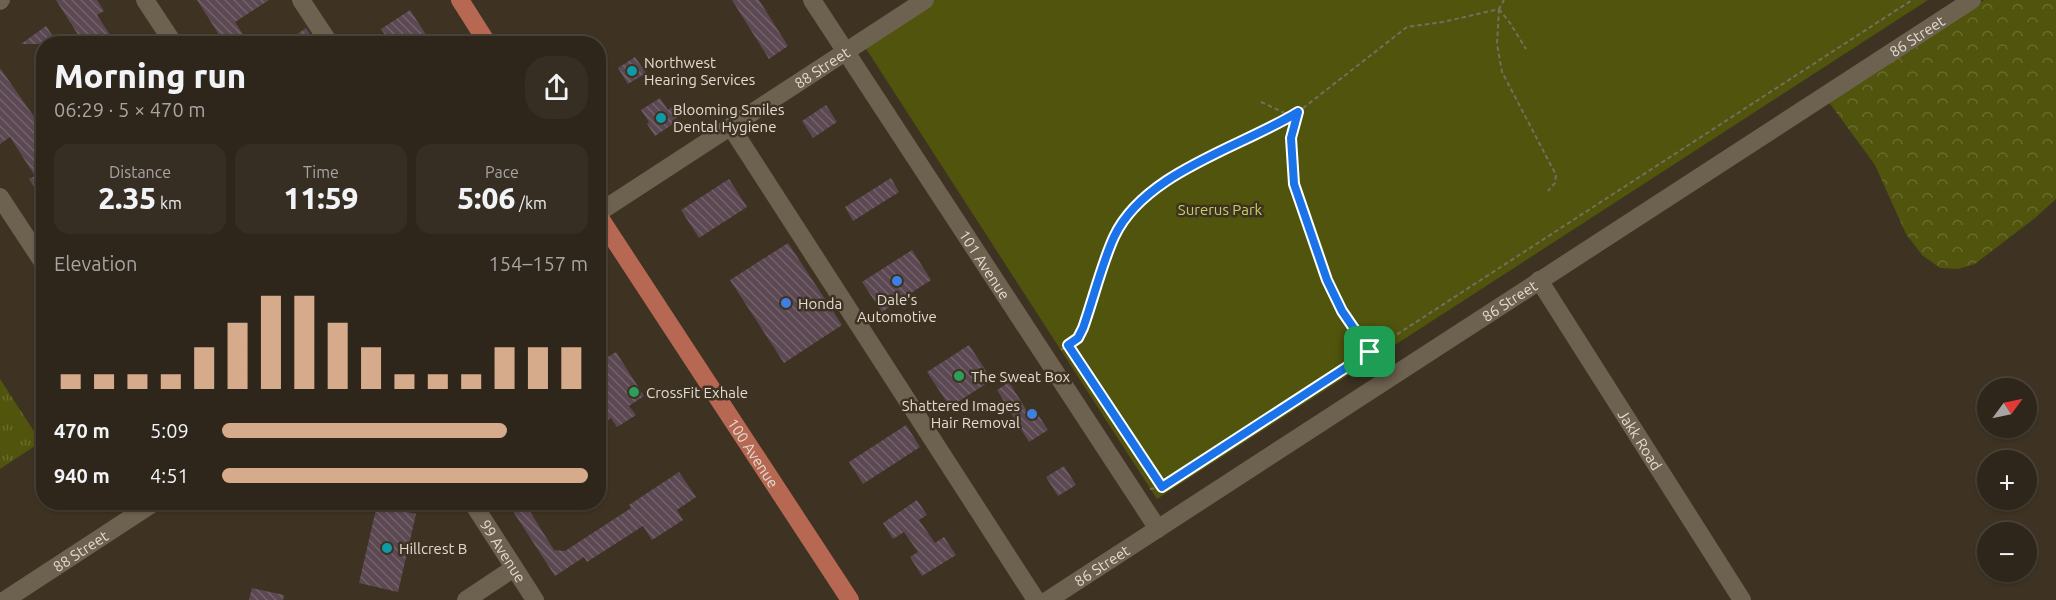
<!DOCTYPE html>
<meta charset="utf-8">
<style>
:root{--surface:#2e261a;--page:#362e23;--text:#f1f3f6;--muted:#a7a5a2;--line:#494339;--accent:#d6ab8b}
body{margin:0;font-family:Ubuntu,sans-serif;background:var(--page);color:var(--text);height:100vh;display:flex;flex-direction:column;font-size:22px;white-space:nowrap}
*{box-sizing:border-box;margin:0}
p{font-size:20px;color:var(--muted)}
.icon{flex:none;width:33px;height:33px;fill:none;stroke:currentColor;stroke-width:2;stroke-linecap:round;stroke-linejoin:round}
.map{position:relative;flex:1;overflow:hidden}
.sheet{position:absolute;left:36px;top:36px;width:570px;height:474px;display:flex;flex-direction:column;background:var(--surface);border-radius:24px;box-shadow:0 2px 4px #0004,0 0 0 2px var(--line)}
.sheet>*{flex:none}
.needle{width:39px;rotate:57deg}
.buttons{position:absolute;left:1977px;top:378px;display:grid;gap:12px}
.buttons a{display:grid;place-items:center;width:60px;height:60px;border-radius:50%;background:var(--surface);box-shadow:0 2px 4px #0004,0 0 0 2px var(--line);font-size:30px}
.pin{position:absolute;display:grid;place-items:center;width:51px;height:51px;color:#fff;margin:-26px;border-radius:12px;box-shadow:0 3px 9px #0006}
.round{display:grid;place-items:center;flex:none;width:63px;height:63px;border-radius:24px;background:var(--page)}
.head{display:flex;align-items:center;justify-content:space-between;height:102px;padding:0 18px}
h1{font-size:33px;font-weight:800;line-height:45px}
.figures{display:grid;grid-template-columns:repeat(3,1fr);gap:9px;height:102px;padding:6px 18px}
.figures div{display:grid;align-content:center;border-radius:15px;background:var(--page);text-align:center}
.figures b{font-size:30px;font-weight:800}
.figures small{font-size:16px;font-weight:400}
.figures p{font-size:16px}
.chart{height:168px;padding:12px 18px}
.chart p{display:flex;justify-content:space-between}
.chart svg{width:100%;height:108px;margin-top:6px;stroke:var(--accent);stroke-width:6}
ul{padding:0 18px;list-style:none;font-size:20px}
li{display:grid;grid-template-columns:96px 72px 1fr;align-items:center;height:45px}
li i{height:15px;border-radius:8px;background:var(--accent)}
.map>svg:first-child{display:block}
.grass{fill:url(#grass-tufts)}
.forest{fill:url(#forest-crowns)}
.park{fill:#50540c}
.building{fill:url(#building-back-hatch)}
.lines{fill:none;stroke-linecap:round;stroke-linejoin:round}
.path{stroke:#776c5e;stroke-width:2;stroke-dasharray:4.5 3;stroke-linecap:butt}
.minor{stroke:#6d614f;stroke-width:18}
.major{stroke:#b66852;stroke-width:18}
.route-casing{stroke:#fff;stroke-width:12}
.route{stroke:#1a73e8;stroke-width:8}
.culture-dot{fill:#0f9aa8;stroke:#3e3222;stroke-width:2}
.shop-dot{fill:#3f7fe0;stroke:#3e3222;stroke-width:2}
.leisure-dot{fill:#2e9e5b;stroke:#3e3222;stroke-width:2}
.labels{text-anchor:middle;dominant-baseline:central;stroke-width:5;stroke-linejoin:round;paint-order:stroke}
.street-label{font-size:15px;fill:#e2dbd1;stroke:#3e3222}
.poi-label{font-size:15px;fill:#e2dbd1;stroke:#3e3222;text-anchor:start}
.park-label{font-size:15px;fill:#c8d15f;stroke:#3e3222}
</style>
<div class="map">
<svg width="2056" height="600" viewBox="0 0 2056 600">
<defs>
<pattern id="grass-tufts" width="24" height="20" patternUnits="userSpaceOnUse" patternTransform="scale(1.5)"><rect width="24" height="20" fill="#50540c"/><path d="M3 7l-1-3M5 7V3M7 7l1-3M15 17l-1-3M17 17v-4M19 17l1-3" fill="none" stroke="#696c2e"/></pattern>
<pattern id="forest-crowns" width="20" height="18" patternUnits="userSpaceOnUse" patternTransform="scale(1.5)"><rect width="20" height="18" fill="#50540c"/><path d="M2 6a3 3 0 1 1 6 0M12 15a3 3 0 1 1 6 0" fill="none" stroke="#696c2e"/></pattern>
<pattern id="building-back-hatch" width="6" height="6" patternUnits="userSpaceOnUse" patternTransform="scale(1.5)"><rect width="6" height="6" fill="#5c4852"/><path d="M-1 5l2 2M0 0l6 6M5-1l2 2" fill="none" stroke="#73626a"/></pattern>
</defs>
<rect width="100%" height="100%" fill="#3e3222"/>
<path class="grass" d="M 0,379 L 41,442 L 0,469 Z"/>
<path class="forest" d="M 1984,0 L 2056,0 L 2056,199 L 2035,218 L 1975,264 L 1958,269 L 1940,268 L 1922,255 L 1906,234 L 1875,165 L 1828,101 Z"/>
<path class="park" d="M 930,0 L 1928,0 L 1157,499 L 863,44 Z"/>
<path class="building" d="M 56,0 L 97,0 L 104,11 L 97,15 L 116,44 L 84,44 Z
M 197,0 L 269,0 L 235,22 L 249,44 L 225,44 Z
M 732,0 L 759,0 L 788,46 L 769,59 Z
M 410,10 L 432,44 L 391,44 L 381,29 Z
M 46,26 L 58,44 L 21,44 Z
M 306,28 L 316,44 L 283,44 Z
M 635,57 L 646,73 L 628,84 L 618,68 Z
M 0,68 L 44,131 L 44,202 L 29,179 L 35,176 L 10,137 L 0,144 Z
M 660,98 L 668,110 L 672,107 L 679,116 L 674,120 L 676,122 L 655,136 L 647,124 L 649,122 L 641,110 Z
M 826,105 L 837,122 L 813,138 L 802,121 Z
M 891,178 L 899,192 L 853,221 L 845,207 Z
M 729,179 L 747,207 L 699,238 L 681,210 Z
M 788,243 L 842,325 L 784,363 L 730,280 Z
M 912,250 L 931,280 L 882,312 L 862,282 Z
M 969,345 L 992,380 L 950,407 L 927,372 Z
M 616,352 L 644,396 L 629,406 L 636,415 L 617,427 L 611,418 L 598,426 L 598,363 Z
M 1009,382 L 1027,411 L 1033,407 L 1048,430 L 1029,442 L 997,390 Z
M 906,425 L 920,447 L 863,484 L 849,462 Z
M 1064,466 L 1076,485 L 1058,496 L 1046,477 Z
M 679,472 L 696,497 L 677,510 L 683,520 L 652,540 L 643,526 L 587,562 L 584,557 L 555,576 L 507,502 L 524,502 L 554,550 L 565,551 L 631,508 L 629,505 Z
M 917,500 L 927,515 L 919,520 L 935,543 L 944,537 L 956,555 L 922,576 L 910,557 L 918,552 L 904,532 L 893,539 L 883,523 Z
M 377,505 L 416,514 L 398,592 L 359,583 Z
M 252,588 L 284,595 L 283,600 L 249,600 Z"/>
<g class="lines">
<path class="path" d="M 1499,9 L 1497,44 L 1502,72 L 1556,175 L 1555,183 L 1548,191
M 1499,9 L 1510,23 L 1526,49
M 1261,102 L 1291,116
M 1298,112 L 1291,138 L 1294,184 L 1327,280 L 1342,311 L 1370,351
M 1068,345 L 1162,487
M 1061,350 L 1078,338 L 1083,328 L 1115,236 L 1127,217 L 1160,186 L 1217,152 L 1298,112 L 1407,27 L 1443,22 L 1499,9 L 1504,0
M 1150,489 L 1162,487 L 1912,0"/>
<g class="minor">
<path d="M 145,0 L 174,44"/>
<path d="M 301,0 L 330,44"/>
<path id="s1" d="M 812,0 L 1158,529"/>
<path d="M 0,1 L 1,0"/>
<path d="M 731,127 L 1036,600"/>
<path d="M 0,197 L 44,264"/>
<path id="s2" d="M 598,213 L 925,0"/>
<path id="s3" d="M 1539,280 L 1742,600"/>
<path id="s4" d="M 472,502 L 535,600"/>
<path id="s5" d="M 5,600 L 155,502"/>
<path d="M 466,600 L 514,568"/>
<path id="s6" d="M 1048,600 L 1972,0"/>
</g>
<g class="major">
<path d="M 460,0 L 488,44"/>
<path id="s7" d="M 598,215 L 850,600"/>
</g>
</g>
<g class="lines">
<g class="route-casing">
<path id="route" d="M 1298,112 L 1291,138 L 1294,184 L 1327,280 L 1342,311 L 1370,352 L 1162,487 L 1068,345 L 1078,338 L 1083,328 C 1093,300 1102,263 1114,237 C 1144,172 1242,147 1298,112 Z"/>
</g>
<use href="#route" class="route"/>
</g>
<g class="culture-dot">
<circle cx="632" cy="71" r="6"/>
<circle cx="661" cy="118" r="6"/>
<circle cx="387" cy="548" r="6"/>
</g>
<g class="shop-dot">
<circle cx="897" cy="281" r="6"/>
<circle cx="786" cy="303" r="6"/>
<circle cx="1032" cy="414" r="6"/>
</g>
<g class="leisure-dot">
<circle cx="959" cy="376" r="6"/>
<circle cx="634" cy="392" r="6"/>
</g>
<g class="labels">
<g class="street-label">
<text stroke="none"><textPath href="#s6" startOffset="1036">86 Street</textPath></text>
<text stroke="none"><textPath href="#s2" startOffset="267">88 Street</textPath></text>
<text stroke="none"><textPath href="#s1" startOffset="316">101 Avenue</textPath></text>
<text stroke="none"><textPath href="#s6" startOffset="550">86 Street</textPath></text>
<text stroke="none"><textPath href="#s3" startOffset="189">Jakk Road</textPath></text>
<text stroke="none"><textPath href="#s7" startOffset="284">100 Avenue</textPath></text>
<text stroke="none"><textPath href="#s5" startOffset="90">88 Street</textPath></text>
<text stroke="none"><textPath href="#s4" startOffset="58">99 Avenue</textPath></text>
<text stroke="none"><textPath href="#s6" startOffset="64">86 Street</textPath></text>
</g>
<g class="poi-label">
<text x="644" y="62">Northwest<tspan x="644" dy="17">Hearing Services</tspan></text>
<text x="673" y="109">Blooming Smiles<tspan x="673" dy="17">Dental Hygiene</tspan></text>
<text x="897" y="299" text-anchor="middle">Dale's<tspan x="897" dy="17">Automotive</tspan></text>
<text x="798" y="303">Honda</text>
<text x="971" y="376">The Sweat Box</text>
<text x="646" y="392">CrossFit Exhale</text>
<text x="1020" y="405" text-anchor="end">Shattered Images<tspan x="1020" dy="17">Hair Removal</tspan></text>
<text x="399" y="548">Hillcrest B</text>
</g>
<g class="park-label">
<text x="1220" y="209">Surerus Park</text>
</g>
</g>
</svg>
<div class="buttons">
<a><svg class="needle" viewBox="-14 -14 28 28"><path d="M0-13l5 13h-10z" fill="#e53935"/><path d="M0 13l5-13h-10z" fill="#a7a5a2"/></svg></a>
<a>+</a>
<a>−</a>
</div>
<div class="pin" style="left:1370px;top:352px;background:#1e9e55"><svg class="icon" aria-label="arrive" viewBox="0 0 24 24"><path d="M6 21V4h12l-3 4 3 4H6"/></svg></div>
<section class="sheet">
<div class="head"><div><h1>Morning run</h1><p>06:29 · 5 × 470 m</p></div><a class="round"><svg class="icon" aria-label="share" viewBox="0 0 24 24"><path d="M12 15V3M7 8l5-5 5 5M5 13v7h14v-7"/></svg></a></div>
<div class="figures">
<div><p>Distance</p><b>2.35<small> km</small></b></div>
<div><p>Time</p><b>11:59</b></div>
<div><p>Pace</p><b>5:06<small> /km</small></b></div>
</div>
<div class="chart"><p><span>Elevation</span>154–157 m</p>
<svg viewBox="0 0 160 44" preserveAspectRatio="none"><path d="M5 44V38M15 44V38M25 44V38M35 44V38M45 44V27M55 44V17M65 44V6M75 44V6M85 44V17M95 44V27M105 44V38M115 44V38M125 44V38M135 44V27M145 44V27M155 44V27"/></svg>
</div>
<ul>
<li><b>470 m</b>5:09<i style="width:78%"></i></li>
<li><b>940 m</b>4:51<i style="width:100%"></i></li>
</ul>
</section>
</div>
